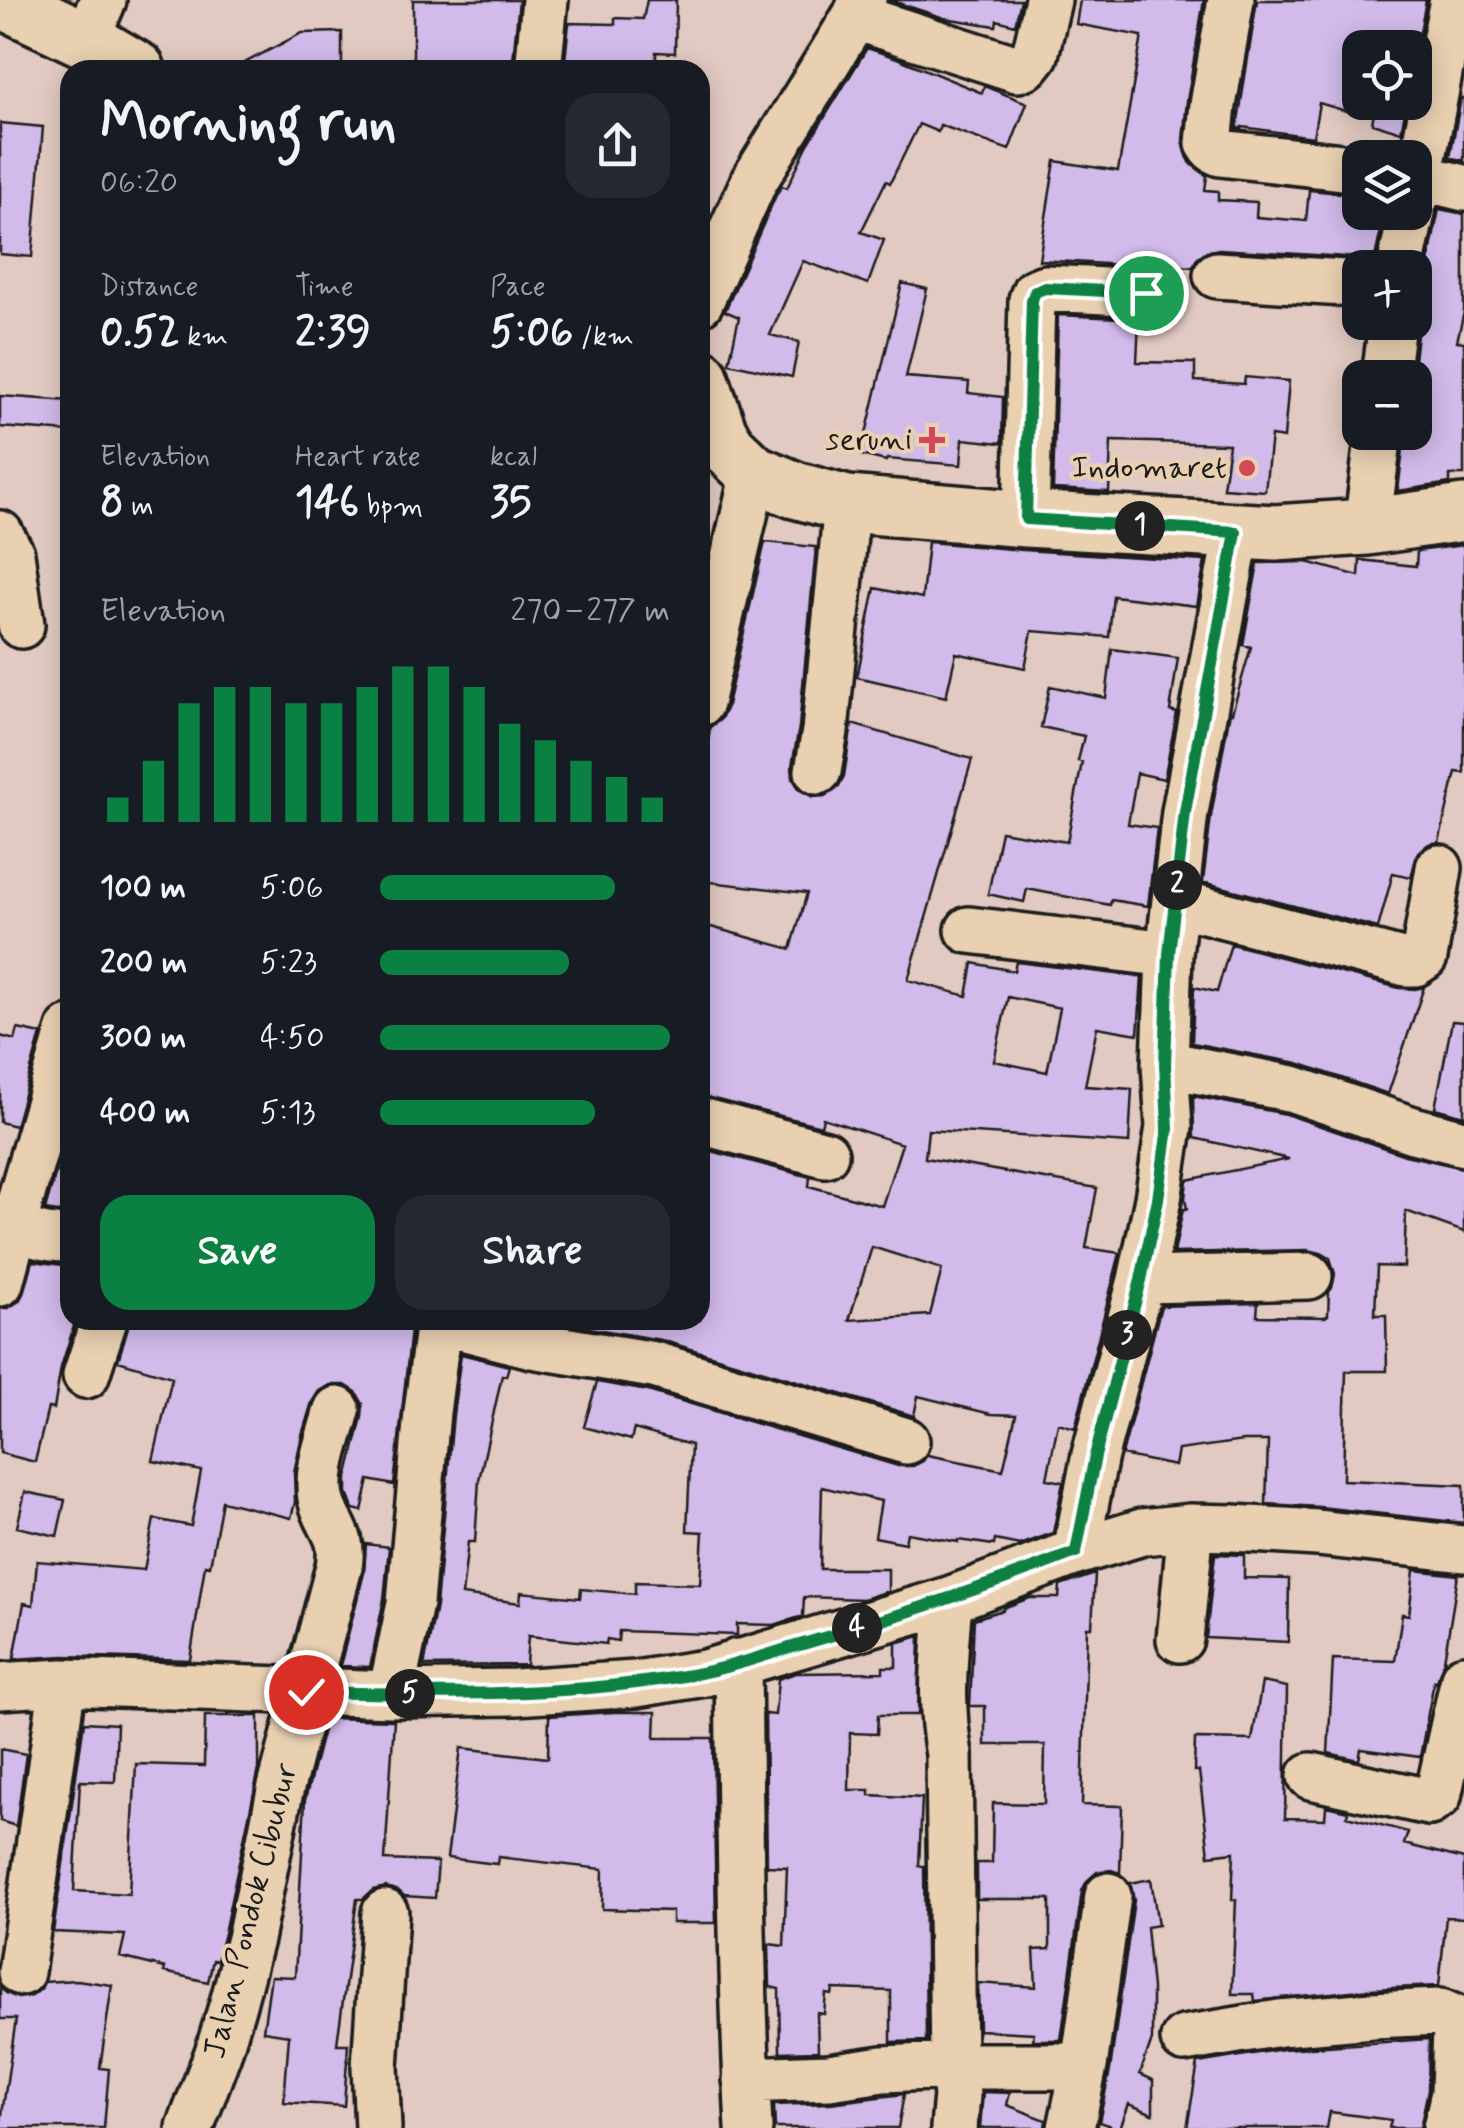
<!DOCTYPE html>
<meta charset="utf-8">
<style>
:root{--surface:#171b24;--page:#242831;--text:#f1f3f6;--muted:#9ea1a6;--accent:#0b8043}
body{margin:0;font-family:Mynerve,sans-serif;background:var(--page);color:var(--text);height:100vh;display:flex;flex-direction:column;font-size:38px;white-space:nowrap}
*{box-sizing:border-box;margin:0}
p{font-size:32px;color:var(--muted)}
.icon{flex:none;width:55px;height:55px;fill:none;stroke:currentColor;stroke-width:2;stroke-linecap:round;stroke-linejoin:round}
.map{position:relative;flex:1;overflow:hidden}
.drawer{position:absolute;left:60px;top:60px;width:650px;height:1270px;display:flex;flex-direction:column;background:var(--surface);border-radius:30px;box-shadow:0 5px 25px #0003}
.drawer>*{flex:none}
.controls{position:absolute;left:1342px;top:30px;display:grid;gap:20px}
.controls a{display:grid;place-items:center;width:90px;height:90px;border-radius:20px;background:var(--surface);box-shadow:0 5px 25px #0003;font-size:50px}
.pin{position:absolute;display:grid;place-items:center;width:85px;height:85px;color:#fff;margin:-42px;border:5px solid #fff;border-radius:50%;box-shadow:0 2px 10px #0007}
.km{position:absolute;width:50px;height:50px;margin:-25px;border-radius:50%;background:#222;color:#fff;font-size:28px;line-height:50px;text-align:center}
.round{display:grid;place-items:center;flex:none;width:105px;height:105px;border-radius:30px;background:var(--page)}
.head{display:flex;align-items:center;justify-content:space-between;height:170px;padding:0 40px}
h1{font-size:55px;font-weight:800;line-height:75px}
.metrics{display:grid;grid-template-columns:repeat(3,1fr);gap:15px;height:170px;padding:10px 40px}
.metrics div{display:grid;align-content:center}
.metrics b{font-size:42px;font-weight:800}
.metrics small{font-size:28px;font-weight:400}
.metrics p{font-size:28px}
.chart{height:280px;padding:20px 40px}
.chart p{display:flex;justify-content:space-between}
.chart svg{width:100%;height:180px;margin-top:10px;stroke:var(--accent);stroke-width:6}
.action{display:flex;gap:20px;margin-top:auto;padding:20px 40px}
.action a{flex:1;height:115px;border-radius:30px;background:var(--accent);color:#fff;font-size:40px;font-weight:800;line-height:115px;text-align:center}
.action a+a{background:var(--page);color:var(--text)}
ul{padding:0 40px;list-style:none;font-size:32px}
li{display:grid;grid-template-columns:160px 120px 1fr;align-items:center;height:75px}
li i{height:25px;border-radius:12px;background:var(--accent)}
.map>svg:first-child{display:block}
.building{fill:#d2bbeb;stroke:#1c1c1c;stroke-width:2.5;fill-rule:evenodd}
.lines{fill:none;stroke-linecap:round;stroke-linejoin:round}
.minor-casing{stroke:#1c1c1c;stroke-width:52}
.major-casing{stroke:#1c1c1c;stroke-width:62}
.minor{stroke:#e9d0b1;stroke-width:45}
.major{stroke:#e9d0b1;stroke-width:55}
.route-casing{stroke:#fff;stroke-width:20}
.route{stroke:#0b8043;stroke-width:12}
.poi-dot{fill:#d1495b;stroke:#e9d0b1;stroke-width:4}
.labels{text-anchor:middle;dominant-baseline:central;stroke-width:8;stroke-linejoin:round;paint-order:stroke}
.poi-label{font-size:32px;fill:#1c1c1c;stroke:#e9d0b1;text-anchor:end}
.street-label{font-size:32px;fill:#1c1c1c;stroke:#e9d0b1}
</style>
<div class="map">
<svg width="1464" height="2128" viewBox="0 0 1464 2128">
<rect width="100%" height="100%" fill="#e2cac2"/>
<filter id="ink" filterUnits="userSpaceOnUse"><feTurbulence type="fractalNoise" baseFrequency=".01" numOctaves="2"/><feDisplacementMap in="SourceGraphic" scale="20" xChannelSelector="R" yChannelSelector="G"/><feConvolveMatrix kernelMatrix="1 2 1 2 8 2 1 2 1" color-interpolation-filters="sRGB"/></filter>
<g filter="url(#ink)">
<path class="building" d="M 413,0 L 519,0 L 512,70 L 413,70 Z
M 647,0 L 676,0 L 675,53 L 656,52 L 656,70 L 564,70 L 569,23 L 615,24 L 615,18 L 643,19 Z
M 889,0 L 1021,0 L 1015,25 L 997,20 L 996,26 L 944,18 Z
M 1080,0 L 1204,0 L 1187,101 L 1183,140 L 1187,156 L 1191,164 L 1207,176 L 1205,190 L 1218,191 L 1218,200 L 1257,202 L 1256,217 L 1306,221 L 1309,190 L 1351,194 L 1348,218 L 1383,221 L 1374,262 L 1362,258 L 1219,249 L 1205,252 L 1196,260 L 1193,267 L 1140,264 L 1139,266 L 1039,260 L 1055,161 L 1118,171 L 1142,36 L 1076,24 Z
M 1257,0 L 1426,0 L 1417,48 L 1360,48 L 1360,115 L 1319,103 L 1313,137 L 1242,127 L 1242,129 L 1237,128 Z
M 342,32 L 342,70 L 231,70 L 302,33 Z
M 867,48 L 897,58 L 982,93 L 984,86 L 1027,103 L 1009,150 L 940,125 L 938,132 L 919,124 L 890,183 L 886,181 L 861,232 L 884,240 L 868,284 L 803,261 L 770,335 L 799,342 L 792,377 L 729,363 L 739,317 L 725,311 L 777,193 L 782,186 L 787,188 L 807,146 Z
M 1461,98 L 1464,98 L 1464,161 L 1450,157 Z
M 1376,102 L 1407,102 L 1401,132 L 1372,123 Z
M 0,123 L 43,127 L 32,257 L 0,254 Z
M 1439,209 L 1464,214 L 1464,312 L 1457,341 L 1464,342 L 1464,475 L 1450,475 L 1450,483 L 1398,491 L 1405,432 L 1416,432 L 1418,384 L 1415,384 L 1415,378 L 1412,378 L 1418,325 L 1415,310 L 1415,289 L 1420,285 L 1426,274 Z
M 902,283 L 927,289 L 906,377 L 969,382 L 968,393 L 1003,397 L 1002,443 L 963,439 L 961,465 L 887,459 L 886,461 L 861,455 Z
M 1058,315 L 1139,319 L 1137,362 L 1195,363 L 1195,381 L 1244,384 L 1245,377 L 1289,381 L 1284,438 L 1271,436 L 1265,491 L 1223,488 L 1229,444 L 1111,441 L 1109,492 L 1053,489 Z
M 0,396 L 70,401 L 70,432 L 0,427 Z
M 765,542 L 816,547 L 799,727 L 792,766 L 793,779 L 800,790 L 813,797 L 826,796 L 839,787 L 844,776 L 852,724 L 972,759 L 908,980 L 967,996 L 973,963 L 1014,971 L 1016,962 L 1142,977 L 1138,1034 L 1097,1027 L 1085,1086 L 1132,1089 L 1129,1143 L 928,1130 L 925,1158 L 1097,1188 L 1086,1248 L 1120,1253 L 1075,1428 L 1058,1423 L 1047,1479 L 1063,1482 L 1053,1533 L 1020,1545 L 995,1540 L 994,1545 L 958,1540 L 958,1542 L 907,1533 L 905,1543 L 875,1537 L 881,1501 L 822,1487 L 820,1569 L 888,1569 L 888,1591 L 863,1599 L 804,1597 L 803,1616 L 774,1625 L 737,1624 L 737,1635 L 619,1631 L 618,1641 L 607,1639 L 606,1644 L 528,1636 L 526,1665 L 424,1666 L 436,1606 L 453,1415 L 461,1354 L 509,1366 L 506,1376 L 502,1375 L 479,1480 L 475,1542 L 468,1542 L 462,1595 L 520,1603 L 521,1592 L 580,1598 L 581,1589 L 635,1594 L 635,1582 L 700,1584 L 703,1532 L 687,1531 L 691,1445 L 634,1429 L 631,1440 L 584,1427 L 597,1382 L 648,1391 L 898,1466 L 913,1466 L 923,1461 L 927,1455 L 1003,1470 L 1016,1415 L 991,1414 L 918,1396 L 914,1416 L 661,1340 L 542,1320 L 700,1320 L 700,1148 L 810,1177 L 809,1186 L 882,1206 L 902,1144 L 823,1118 L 821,1126 L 700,1096 L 700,924 L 791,949 L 807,893 L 700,881 L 700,750 L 707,750 L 710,727 L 720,720 L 726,709 ZM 1008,997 L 1060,1008 L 1047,1072 L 994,1061 ZM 872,1247 L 942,1269 L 930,1315 L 849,1320 Z
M 928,542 L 1023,550 L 1205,561 L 1197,606 L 1113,596 L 1109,637 L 1032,631 L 1025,668 L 956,653 L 946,697 L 857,677 L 875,588 L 922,598 Z
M 1464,545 L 1464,773 L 1456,772 L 1439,842 L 1429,844 L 1418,852 L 1411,877 L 1393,873 L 1378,928 L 1203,882 L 1211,816 L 1230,712 L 1232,713 L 1251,647 L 1243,645 L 1258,563 L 1307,562 L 1359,576 L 1360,560 L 1416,566 L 1417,551 Z
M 1112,649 L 1178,658 L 1170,711 L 1177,713 L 1164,779 L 1137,773 L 1128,824 L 1157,828 L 1148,906 L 1111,900 L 1110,905 L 1027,889 L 1024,902 L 988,894 L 1001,831 L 1067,842 L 1082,762 L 1078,761 L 1084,736 L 1041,727 L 1050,686 L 1106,698 Z
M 1231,944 L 1399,988 L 1415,989 L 1424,987 L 1388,1094 L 1298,1063 L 1192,1043 L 1194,987 L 1217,992 Z
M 1452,1021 L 1464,1022 L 1464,1116 L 1435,1108 Z
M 18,1029 L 41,1034 L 15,1126 L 0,1122 L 0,1036 L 15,1040 Z
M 1193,1096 L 1286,1114 L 1405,1155 L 1464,1168 L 1464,1232 L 1406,1211 L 1404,1267 L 1377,1266 L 1375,1315 L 1386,1315 L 1387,1371 L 1346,1371 L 1343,1480 L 1464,1485 L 1464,1523 L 1320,1507 L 1266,1504 L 1268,1441 L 1243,1441 L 1178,1450 L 1175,1466 L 1122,1455 L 1161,1306 L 1258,1303 L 1257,1316 L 1325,1317 L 1328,1315 L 1329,1292 L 1332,1288 L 1335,1274 L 1330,1258 L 1321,1253 L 1308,1250 L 1174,1253 L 1183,1209 L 1187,1209 L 1185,1198 L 1187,1180 L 1289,1159 L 1194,1138 Z
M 70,1123 L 70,1214 L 45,1210 Z
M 33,1261 L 70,1266 L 70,1320 L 76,1320 L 61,1367 L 54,1409 L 48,1408 L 35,1462 L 0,1453 L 0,1308 L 8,1308 L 19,1301 L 25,1290 Z
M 130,1320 L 410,1321 L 411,1330 L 394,1485 L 369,1480 L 362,1511 L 353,1509 L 347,1493 L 347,1478 L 362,1417 L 363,1404 L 356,1392 L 345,1385 L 330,1385 L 319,1391 L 312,1402 L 302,1435 L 294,1472 L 295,1502 L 291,1518 L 222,1501 L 210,1566 L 205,1565 L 190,1660 L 64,1656 L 14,1659 L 24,1603 L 33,1605 L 37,1561 L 144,1570 L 154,1519 L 191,1526 L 201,1471 L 153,1461 L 172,1377 L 118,1361 Z
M 25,1492 L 65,1500 L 57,1536 L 17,1527 Z
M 366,1544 L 389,1547 L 384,1599 L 370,1667 L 340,1666 L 364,1573 Z
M 1215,1554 L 1244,1555 L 1244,1578 L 1289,1579 L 1288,1642 L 1206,1638 Z
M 1414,1570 L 1458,1575 L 1444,1661 L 1436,1682 L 1434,1681 L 1420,1757 L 1361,1749 L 1359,1760 L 1328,1753 L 1333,1659 L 1395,1661 L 1402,1614 L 1409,1615 Z
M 1095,1574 L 1092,1627 L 1087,1627 L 1082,1805 L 1122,1806 L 1120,1873 L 1111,1870 L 1097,1872 L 1087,1881 L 1082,1891 L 1061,2040 L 1033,2040 L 1034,2033 L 979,2030 L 978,1983 L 1036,1987 L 1034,1950 L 1050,1949 L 1050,1899 L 977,1899 L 977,1863 L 992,1863 L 993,1803 L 1044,1804 L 1045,1745 L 985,1745 L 985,1706 L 970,1706 L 974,1619 L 1003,1610 L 1003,1608 L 1030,1598 L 1059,1598 L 1060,1586 Z
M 920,1636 L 918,1715 L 878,1715 L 877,1734 L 850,1733 L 849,1790 L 870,1790 L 870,1795 L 922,1798 L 919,1866 L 924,1866 L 926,2041 L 891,2042 L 891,1991 L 833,1989 L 832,1995 L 826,1994 L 824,2014 L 817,2013 L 818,2051 L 780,2052 L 779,1989 L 770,1987 L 769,1944 L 784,1946 L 787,1867 L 767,1866 L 765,1714 L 775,1715 L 778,1679 L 796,1673 L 883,1672 L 883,1667 L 896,1667 L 896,1643 Z
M 1262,1682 L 1287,1687 L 1285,1818 L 1325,1819 L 1326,1806 L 1348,1811 L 1347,1816 L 1408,1832 L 1404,1844 L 1464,1859 L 1464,1918 L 1446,1917 L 1439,1986 L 1370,1989 L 1255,2001 L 1254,1994 L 1232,1994 L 1236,1900 L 1232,1900 L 1234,1852 L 1209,1855 L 1199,1771 L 1194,1771 L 1195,1739 L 1252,1740 Z
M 614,1712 L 656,1712 L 655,1738 L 713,1738 L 716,1923 L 672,1923 L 672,1911 L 602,1909 L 603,1869 L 498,1857 L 497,1864 L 447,1858 L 461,1748 L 548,1758 L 549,1716 Z
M 205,1716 L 259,1716 L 259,1769 L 224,1933 L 217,1961 L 213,1960 L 208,1982 L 164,1972 L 165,1968 L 120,1957 L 125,1935 L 53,1932 L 84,1722 L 117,1724 L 115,1782 L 80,1781 L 74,1891 L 129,1894 L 136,1764 L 204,1766 Z
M 326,1718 L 394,1720 L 385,1860 L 438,1862 L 435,1898 L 404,1896 L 399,1891 L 386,1887 L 373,1890 L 363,1899 L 357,1899 L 337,2044 L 348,2044 L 344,2106 L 284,2102 L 289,2035 L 263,2031 L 271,1976 L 295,1977 L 305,1800 Z
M 0,1749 L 26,1754 L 16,1826 L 0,1821 Z
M 1151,1879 L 1158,1925 L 1146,1927 L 1152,1988 L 1152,2040 L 1140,2074 L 1153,2080 L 1153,2114 L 1129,2104 L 1120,2128 L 1116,2128 L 1099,2122 L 1110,2070 L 1134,1900 L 1130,1883 Z
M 77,1980 L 112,1985 L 100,2068 L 109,2069 L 104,2128 L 0,2128 L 16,2019 L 0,2019 L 0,1986 L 6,1993 L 18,1998 L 32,1996 L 41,1989 L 44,1982 Z
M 1429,2039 L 1428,2090 L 1420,2128 L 1389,2128 L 1391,2120 L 1330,2112 L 1327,2128 L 1187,2128 L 1198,2063 L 1283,2049 Z
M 983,2092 L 1010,2093 L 1007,2105 L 1046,2120 L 1045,2128 L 980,2128 Z
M 904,2094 L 898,2128 L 775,2128 L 774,2105 L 830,2103 Z"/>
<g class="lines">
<g class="minor-casing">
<path id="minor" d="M 1231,0 L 1213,105 L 1209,143 L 1213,149 L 1220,153 L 1360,169
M 855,17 L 1017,69 L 1027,65 L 1035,55 L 1048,0
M 86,40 L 103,0
M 538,70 L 545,0
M 1415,176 L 1464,188
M 1415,199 L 1453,0
M 1400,268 L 1412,212
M 1217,275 L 1360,284
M 700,302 L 754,181 L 855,17 L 863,0
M 1385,378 L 1392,322
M 1026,519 L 1032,300 L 1035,292 L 1045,288 L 1146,293
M 1367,527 L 1379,432
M 0,534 L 11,554 L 21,625
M 700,703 L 754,473
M 818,771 L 825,731 L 847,504
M 1175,902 L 1406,963 L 1415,963 L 1424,957 L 1439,868
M 969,930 L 1169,954
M 70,1029 L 18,1208 C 15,1238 48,1237 70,1240
M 1165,1064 L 1293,1089 L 1413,1130 L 1464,1143
M 700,1121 L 825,1154
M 1141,1280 L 1309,1276
M 0,1283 L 17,1219
M 435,1320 L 532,1345 L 654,1365 L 906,1441
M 86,1375 L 104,1320
M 1076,1552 L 1095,1455 L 1141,1280 L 1158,1199 L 1169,1127 L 1165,1064 L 1169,954 L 1185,812 L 1237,532
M 949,1600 C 945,1652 939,1703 949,1754 L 953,2066 L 957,2095 L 954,2128
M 1180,1639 L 1191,1527
M 738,1662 C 740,1818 741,1973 749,2128
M 0,1686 L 63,1682 L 391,1694 L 515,1692 L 636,1684 L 705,1673 L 863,1626 L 949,1600 L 1076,1552 L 1142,1532 L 1191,1527 L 1233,1528 L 1317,1533 L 1464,1549
M 391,1694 L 410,1603 L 427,1412 L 439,1320
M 1311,1776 L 1429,1802 L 1438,1796 L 1464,1678
M 21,1972 L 63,1682
M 1184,2039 L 1280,2023 L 1372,2015 L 1440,2012 L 1454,2018 L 1456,2025 L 1454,2093 L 1446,2128
M 1084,2066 L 1108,1896
M 746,2080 L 829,2077 L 883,2069 L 953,2066 L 1084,2066 L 1071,2128
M 190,2128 L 218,2053 L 234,2000 L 250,1939 L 280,1791 L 339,1567 C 345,1532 327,1527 321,1498 C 316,1469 330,1437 337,1410
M 378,2128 L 375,2067 L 385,1913"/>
</g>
<g class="major-casing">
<path id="major" d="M 2,0 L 86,40 L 137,70
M 700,377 L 719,433 L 728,448 L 754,473 L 795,490 L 847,504 L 1026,519 L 1275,533 L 1367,527 L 1464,513"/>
</g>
<use href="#minor" class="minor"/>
<use href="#major" class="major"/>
</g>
</g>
<g class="lines" filter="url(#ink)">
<g class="route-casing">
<path id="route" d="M 306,1692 C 429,1695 557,1697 678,1677 C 720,1671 762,1656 803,1644 C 896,1617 987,1587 1076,1552 L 1095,1456 L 1141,1280 L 1158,1199 L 1168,1128 L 1165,1064 L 1169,954 L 1185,812 L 1236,532 L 1026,519 L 1032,300 L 1035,292 L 1045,288 L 1146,293"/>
</g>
<use href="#route" class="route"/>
</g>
<g class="poi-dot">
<path d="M927 425h10v10h10v10h-10v10h-10v-10h-10v-10h10z"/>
<circle cx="1247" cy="468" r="10"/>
</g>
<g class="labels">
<g class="poi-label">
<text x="912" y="440">seruni</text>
<text x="1227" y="468">Indomaret</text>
</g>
<g class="street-label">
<text transform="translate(251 1911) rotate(-76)">Jalan Pondok Cibubur</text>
</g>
</g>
</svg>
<div class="controls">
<a><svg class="icon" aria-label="locate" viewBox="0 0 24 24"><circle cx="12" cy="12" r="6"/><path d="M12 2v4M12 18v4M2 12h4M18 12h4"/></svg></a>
<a><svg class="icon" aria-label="layers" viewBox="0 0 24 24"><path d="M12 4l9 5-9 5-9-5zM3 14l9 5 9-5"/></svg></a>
<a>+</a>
<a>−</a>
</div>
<div class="pin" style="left:1146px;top:293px;background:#1e9e55"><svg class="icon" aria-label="arrive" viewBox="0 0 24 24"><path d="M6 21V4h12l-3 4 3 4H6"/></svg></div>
<div class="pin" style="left:306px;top:1692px;background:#d93025"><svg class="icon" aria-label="check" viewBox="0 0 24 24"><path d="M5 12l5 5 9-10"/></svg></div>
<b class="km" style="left:1140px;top:526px">1</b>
<b class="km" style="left:1177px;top:885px">2</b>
<b class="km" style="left:1127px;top:1335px">3</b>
<b class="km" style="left:857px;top:1628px">4</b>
<b class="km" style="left:410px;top:1694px">5</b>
<section class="drawer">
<div class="head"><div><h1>Morning run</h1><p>06:20</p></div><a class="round"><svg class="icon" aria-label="share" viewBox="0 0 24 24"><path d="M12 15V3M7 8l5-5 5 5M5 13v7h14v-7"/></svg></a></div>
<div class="metrics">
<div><p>Distance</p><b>0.52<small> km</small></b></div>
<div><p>Time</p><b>2:39</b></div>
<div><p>Pace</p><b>5:06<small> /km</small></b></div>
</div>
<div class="metrics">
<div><p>Elevation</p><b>8<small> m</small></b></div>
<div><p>Heart rate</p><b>146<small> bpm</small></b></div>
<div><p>kcal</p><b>35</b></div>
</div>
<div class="chart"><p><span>Elevation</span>270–277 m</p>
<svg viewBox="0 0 160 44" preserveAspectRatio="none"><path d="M5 44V38M15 44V29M25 44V15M35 44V11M45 44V11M55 44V15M65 44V15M75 44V11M85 44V6M95 44V6M105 44V11M115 44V20M125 44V24M135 44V29M145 44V33M155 44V38"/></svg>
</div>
<ul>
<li><b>100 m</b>5:06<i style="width:81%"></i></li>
<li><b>200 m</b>5:23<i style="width:65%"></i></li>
<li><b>300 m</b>4:50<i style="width:100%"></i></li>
<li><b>400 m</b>5:13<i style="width:74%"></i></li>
</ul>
<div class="action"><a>Save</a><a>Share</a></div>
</section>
</div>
